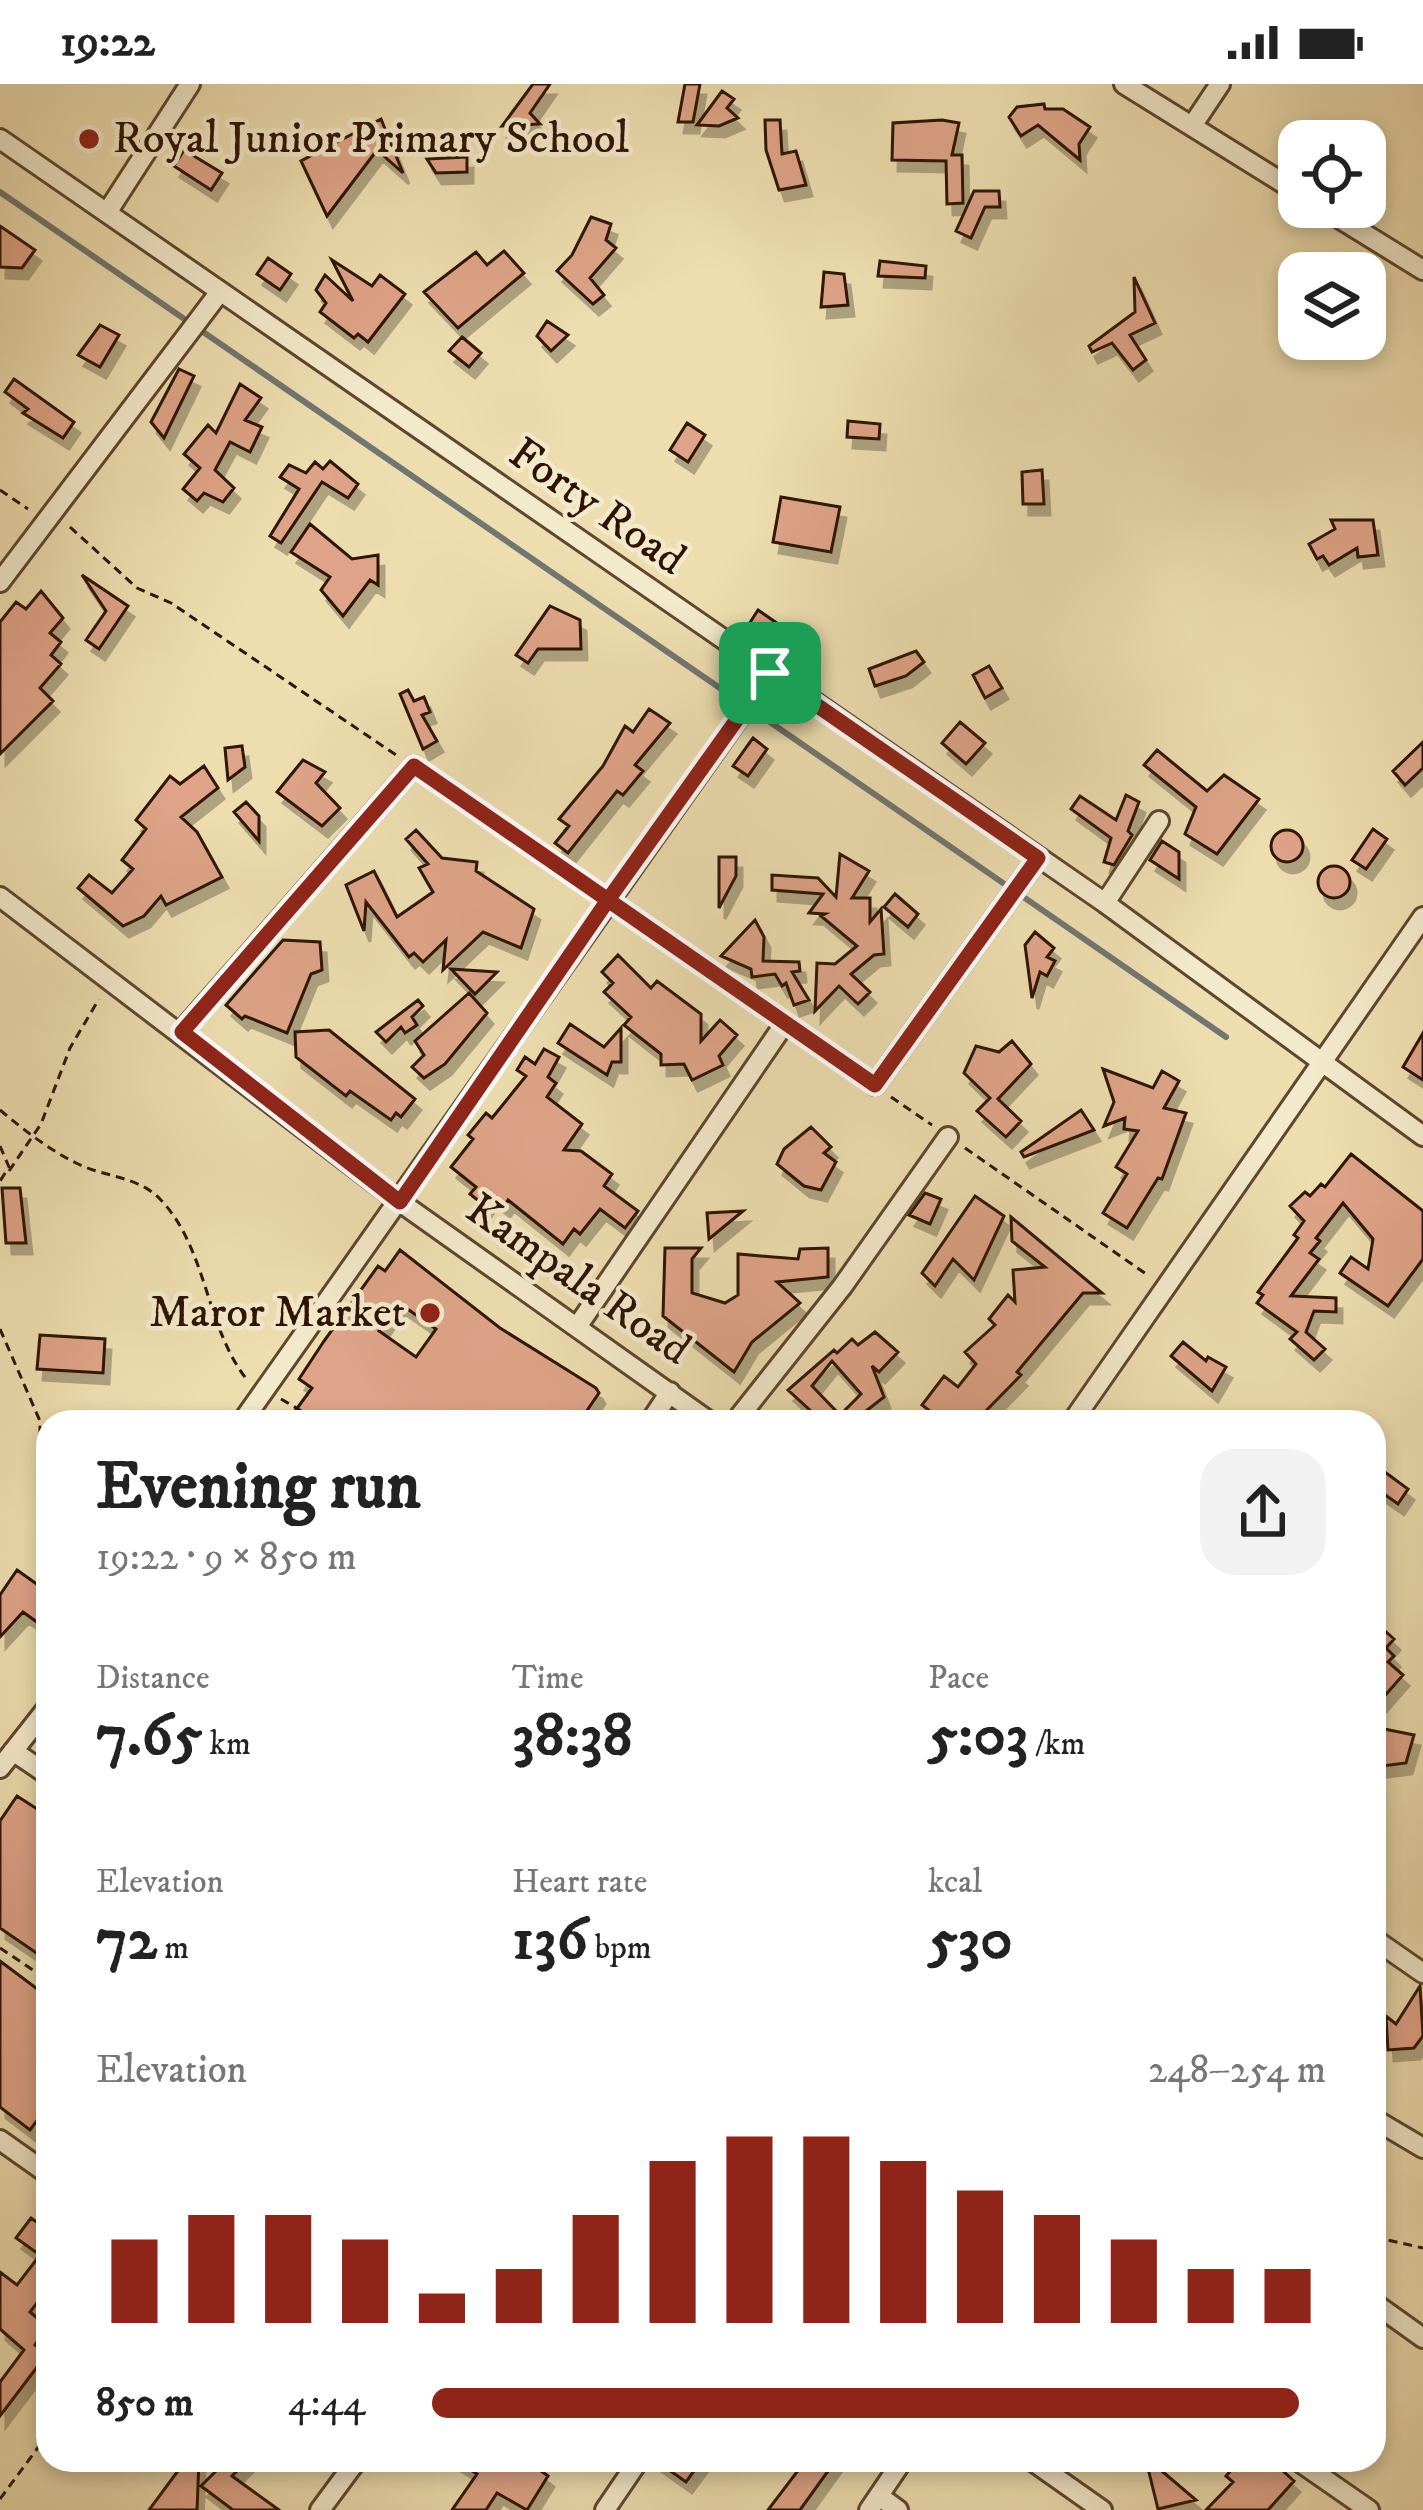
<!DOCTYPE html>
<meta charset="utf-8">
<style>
:root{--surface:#fff;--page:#f2f2f2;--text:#222;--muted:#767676;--accent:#8f2418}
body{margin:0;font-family:"IM FELL DW Pica",serif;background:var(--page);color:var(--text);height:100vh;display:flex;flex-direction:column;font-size:45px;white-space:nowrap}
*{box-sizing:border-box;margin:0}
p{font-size:39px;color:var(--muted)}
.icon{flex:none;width:66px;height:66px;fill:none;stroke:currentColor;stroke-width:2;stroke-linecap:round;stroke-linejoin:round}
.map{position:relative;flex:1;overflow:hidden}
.details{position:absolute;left:36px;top:1326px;width:1350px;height:1062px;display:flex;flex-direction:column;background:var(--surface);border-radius:36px;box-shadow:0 6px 18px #0003}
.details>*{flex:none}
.fabs{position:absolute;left:1278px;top:36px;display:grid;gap:24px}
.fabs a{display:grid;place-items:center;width:108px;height:108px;border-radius:24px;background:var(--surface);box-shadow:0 6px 18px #0003;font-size:60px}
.pin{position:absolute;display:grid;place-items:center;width:102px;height:102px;color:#fff;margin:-51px;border-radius:24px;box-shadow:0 6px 18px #0006}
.round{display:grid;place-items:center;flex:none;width:126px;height:126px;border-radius:36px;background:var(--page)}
.headline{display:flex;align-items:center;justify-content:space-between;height:204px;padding:0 60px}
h1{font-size:66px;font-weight:700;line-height:90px}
.metrics{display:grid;grid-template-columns:repeat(3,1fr);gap:18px;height:204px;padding:12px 60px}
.metrics div{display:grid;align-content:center}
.metrics b{font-size:60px;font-weight:700}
.metrics small{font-size:33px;font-weight:400}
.metrics p{font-size:33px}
.chart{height:336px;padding:24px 60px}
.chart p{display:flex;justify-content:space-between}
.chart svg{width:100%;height:216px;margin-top:12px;stroke:var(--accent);stroke-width:6}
ul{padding:0 60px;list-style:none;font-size:39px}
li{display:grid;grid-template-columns:192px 144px 1fr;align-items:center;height:90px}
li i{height:30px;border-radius:15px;background:var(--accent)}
.status{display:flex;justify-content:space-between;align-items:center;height:84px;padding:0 60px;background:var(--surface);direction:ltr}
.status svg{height:33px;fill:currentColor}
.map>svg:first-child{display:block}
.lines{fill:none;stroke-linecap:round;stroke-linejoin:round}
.stream{stroke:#727670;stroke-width:6}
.building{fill:#dea388;stroke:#2e1305;stroke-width:3;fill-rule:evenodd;filter:url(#shadow)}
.minor-casing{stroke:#5e4630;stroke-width:24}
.path{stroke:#2e1305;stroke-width:3;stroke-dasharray:9 6;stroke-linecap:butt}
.minor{stroke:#f3e9cb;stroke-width:18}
.route-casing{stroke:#fff;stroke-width:24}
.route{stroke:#8f2418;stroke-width:15}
.poi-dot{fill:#8f2418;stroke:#f3e9cb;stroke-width:4.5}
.labels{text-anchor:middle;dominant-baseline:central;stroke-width:9;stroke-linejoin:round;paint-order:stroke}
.poi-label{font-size:45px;fill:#2e1305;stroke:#f3e9cb;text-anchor:start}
.street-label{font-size:45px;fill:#2e1305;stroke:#f3e9cb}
</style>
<div class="status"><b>19:22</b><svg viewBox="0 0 49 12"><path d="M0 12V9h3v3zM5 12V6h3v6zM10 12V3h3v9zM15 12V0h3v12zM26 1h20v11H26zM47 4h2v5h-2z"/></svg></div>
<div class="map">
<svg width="1423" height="2426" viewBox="0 0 1423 2426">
<defs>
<filter id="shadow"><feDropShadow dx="6" dy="11" stdDeviation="0" flood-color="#0004"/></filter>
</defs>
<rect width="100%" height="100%" fill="#edddaf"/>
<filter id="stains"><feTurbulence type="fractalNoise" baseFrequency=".00167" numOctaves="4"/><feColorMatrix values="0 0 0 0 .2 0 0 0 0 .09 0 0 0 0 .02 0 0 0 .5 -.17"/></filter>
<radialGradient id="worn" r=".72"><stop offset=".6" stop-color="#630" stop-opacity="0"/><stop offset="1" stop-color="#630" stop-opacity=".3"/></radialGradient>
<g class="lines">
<path class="stream" d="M 0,108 L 730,611
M 767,636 L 1226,953"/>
</g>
<path class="building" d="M 533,0 L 550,0 L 530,29 L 540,40 L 502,42 Z
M 685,0 L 700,0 L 693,38 L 678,38 Z
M 722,7 L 734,15 L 727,24 L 738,34 L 719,42 L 697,41 Z
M 1044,20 L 1045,25 L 1063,25 L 1090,43 L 1079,60 L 1080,76 L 1038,41 L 1021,52 L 1009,33 L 1017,23 Z
M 381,35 L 403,89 L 377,66 L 327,132 L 301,77 Z
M 765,36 L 780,36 L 782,70 L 796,67 L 806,101 L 779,106 L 766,66 Z
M 942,36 L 959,39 L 952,71 L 962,71 L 963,119 L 947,120 L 946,77 L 892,76 L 893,39 Z
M 184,66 L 222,89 L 211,106 L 174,82 Z
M 467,73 L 467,88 L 436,89 L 427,75 Z
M 974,107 L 999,107 L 1000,123 L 985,123 L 971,154 L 956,147 Z
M 591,133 L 611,140 L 606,156 L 616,164 L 590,194 L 604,211 L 593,220 L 557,187 L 572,171 Z
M 0,142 L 35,166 L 22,184 L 0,183 Z
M 504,167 L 524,189 L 458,244 L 424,208 L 476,168 L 487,181 Z
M 268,174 L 291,190 L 280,206 L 257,190 Z
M 332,176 L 372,202 L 380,191 L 405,210 L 368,258 L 358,250 L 354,254 L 320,228 L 326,219 L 316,206 L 325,191 L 353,217 Z
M 880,177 L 926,182 L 925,194 L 878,192 Z
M 824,188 L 844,190 L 848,221 L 821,223 Z
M 1134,193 L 1155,239 L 1130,251 L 1146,276 L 1133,286 L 1112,259 L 1092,268 L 1089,262 L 1135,228 Z
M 547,237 L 568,251 L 551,267 L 537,252 Z
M 100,241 L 119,251 L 100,283 L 78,271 Z
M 462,253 L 481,269 L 469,283 L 449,267 Z
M 179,285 L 194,292 L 164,354 L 151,338 Z
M 14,295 L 74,338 L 63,354 L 23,329 L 28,325 L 5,308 Z
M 240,300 L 261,314 L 245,336 L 262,343 L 250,368 L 230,358 L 215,386 L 234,404 L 223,418 L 204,409 L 197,417 L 183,405 L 200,384 L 184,370 L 208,341 L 216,349 Z
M 848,337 L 880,340 L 879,355 L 847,353 Z
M 687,339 L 705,351 L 688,378 L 670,366 Z
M 330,377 L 358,400 L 348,414 L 322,398 L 281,459 L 270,452 L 299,405 L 280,393 L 289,381 L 306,389 L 315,378 L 323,385 Z
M 1042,386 L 1044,420 L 1023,420 L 1022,388 Z
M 781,413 L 840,423 L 831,468 L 773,458 Z
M 1331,436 L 1373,436 L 1378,471 L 1358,473 L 1357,464 L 1329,481 L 1323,472 L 1317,475 L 1309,460 L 1335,445 Z
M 310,440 L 352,475 L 378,471 L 378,501 L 370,496 L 343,532 L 321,506 L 330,493 L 291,468 Z
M 82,491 L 128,522 L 99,565 L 86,556 L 106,527 Z
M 41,507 L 63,534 L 50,549 L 61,558 L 51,571 L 61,580 L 40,604 L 53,617 L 0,670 L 0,538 L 16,518 L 26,525 Z
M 550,522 L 580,536 L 581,565 L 538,565 L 528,579 L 516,571 Z
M 758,526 L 781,542 L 765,566 L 742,551 Z
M 916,567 L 924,578 L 906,592 L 875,602 L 869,585 Z
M 989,582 L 1002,604 L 985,614 L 973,591 Z
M 408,606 L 414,617 L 424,613 L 430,628 L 422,631 L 437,657 L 423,665 L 400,610 Z
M 649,625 L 670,639 L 635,681 L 643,687 L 623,711 L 617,707 L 568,769 L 555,759 L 569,742 L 559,735 L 603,682 L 625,642 L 633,648 Z
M 960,638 L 985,659 L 966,680 L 942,659 Z
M 753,654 L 767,665 L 748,692 L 733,682 Z
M 1423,658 L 1423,684 L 1405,701 L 1393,687 Z
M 242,662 L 245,683 L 228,696 L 225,664 Z
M 1157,666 L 1207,707 L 1224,691 L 1259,715 L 1217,770 L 1185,750 L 1196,723 L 1144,681 Z
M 303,676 L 325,688 L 316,699 L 340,724 L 322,742 L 277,708 Z
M 204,682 L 218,704 L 181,733 L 197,748 L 222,793 L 166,821 L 161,812 L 144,832 L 123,842 L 78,804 L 89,791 L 112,809 L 133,785 L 122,776 L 146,745 L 136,736 L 170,692 L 180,700 Z
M 1126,711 L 1139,718 L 1128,747 L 1132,751 L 1114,781 L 1104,778 L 1111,754 L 1071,725 L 1080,712 L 1116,736 Z
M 246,718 L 259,732 L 259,757 L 234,728 Z
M 1373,745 L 1387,755 L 1366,785 L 1352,776 Z
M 416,746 L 442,774 L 477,778 L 476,787 L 534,825 L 521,864 L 483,848 L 443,886 L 446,856 L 423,878 L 414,869 L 409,873 L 366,818 L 364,847 L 346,801 L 374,787 L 397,833 L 433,808 L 419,784 L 428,780 L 406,755 Z
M1271 762a16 16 0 1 1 32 0a16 16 0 1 1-32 0Z
M 1162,757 L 1179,768 L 1179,795 L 1150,776 Z
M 840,770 L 869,787 L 852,814 L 870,814 L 870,838 L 881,825 L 884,870 L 874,871 L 851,890 L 870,908 L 858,920 L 839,902 L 815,927 L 817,879 L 835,880 L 857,862 L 821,832 L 825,830 L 809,829 L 823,810 L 772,806 L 772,791 L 818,794 L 836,813 Z
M 719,773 L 736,773 L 736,792 L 719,824 Z
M1318 798a16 16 0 1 1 32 0a16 16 0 1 1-32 0Z
M 895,810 L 918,830 L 908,843 L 884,823 Z
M 755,836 L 764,853 L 763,877 L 799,878 L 800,887 L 792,888 L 809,916 L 794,921 L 786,899 L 782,902 L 775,890 L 752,893 L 751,885 L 721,872 Z
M 1035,848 L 1054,864 L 1047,873 L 1055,877 L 1047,892 L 1040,888 L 1032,914 L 1025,861 Z
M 283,856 L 320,858 L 322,886 L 311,890 L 287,949 L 245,932 L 242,935 L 226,921 Z
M 618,871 L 651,904 L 657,897 L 701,930 L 701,957 L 720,936 L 737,951 L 719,972 L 723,981 L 692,996 L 684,980 L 661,981 L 661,970 L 624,941 L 631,933 L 604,908 L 613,899 L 602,888 Z
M 451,885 L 497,888 L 475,910 Z
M 469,909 L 487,929 L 445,980 L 424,994 L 412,983 L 424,971 L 415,957 Z
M 418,916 L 423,922 L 412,933 L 417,941 L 405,949 L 401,943 L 386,958 L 376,948 Z
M 570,940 L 604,963 L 621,944 L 621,978 L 612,978 L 607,991 L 558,959 Z
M 329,946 L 415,1015 L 401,1033 L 396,1029 L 391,1036 L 350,1007 L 346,1012 L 296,973 L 295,948 Z
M 1423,949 L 1423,996 L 1403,983 Z
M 1012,957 L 1031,980 L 998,1015 L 1021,1037 L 1006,1053 L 977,1027 L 990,1014 L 964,989 L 976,962 L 999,968 Z
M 544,965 L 559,973 L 548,993 L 556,999 L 547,1013 L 582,1040 L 564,1066 L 581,1067 L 612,1090 L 604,1102 L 638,1127 L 625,1144 L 600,1125 L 580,1150 L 574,1145 L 563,1160 L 508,1116 L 504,1122 L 492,1112 L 485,1122 L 470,1110 L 476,1103 L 451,1083 L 473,1055 L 468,1051 L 486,1029 L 492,1034 L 526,992 L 517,986 L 525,973 L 535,980 Z
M 1103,985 L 1153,1004 L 1162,987 L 1179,997 L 1164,1024 L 1186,1029 L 1162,1095 L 1158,1094 L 1127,1144 L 1103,1129 L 1127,1090 L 1116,1083 L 1138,1047 L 1124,1045 L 1125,1034 L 1104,1042 L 1114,1018 Z
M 1081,1026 L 1094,1046 L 1024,1073 L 1021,1068 Z
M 811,1043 L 831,1063 L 824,1069 L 836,1078 L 821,1106 L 804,1102 L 777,1080 L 784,1065 Z
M 1351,1070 L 1423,1127 L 1423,1175 L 1388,1222 L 1340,1189 L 1351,1173 L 1368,1185 L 1373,1155 L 1343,1119 L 1316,1154 L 1320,1157 L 1310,1169 L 1319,1175 L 1291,1212 L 1336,1214 L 1336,1228 L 1314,1227 L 1306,1248 L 1325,1265 L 1314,1276 L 1290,1255 L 1297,1248 L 1257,1219 L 1263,1211 L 1258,1208 L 1298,1154 L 1294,1151 L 1304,1137 L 1290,1122 L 1305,1108 L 1310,1112 L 1321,1100 L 1325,1103 Z
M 2,1104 L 20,1104 L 26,1159 L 6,1159 Z
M 925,1109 L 941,1115 L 930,1140 L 909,1131 Z
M 975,1112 L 1004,1132 L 974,1196 L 953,1175 L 935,1202 L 922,1189 Z
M 743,1127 L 709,1155 L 707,1129 Z
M 1011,1133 L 1102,1209 L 1083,1209 L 1017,1288 L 1021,1291 L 975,1338 L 929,1338 L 935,1331 L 922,1321 L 944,1292 L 958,1303 L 976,1280 L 965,1268 L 995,1241 L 989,1235 L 1008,1211 L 1015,1218 L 1013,1186 L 1045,1183 L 1012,1157 Z
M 665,1164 L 701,1164 L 692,1175 L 692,1209 L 725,1219 L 738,1211 L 738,1170 L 798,1175 L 800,1165 L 828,1164 L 828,1193 L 777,1198 L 800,1219 L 752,1258 L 734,1288 L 663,1232 Z
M 400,1166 L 500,1244 L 596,1304 L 599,1309 L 579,1338 L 287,1338 L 312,1304 L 299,1295 L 324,1257 L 378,1182 L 385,1187 ZM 399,1219 L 436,1245 L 416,1273 L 379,1247 Z
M 875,1248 L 898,1268 L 879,1288 L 872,1282 L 884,1313 L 852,1338 L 823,1338 L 788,1306 L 834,1266 L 837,1269 L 852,1255 L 858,1261 ZM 832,1277 L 861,1310 L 840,1331 L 812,1302 Z
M 40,1251 L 105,1255 L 103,1289 L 37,1285 Z
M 1183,1258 L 1206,1277 L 1208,1273 L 1226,1283 L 1212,1307 L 1171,1272 Z
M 1374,1380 L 1408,1405 L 1398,1420 L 1374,1403 Z
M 17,1486 L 48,1508 L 48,1546 L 23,1528 L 0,1553 L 0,1511 Z
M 1374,1537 L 1394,1555 L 1386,1564 L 1394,1572 L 1388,1578 L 1403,1591 L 1374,1624 Z
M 1374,1643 L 1414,1651 L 1406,1679 L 1374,1683 Z
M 17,1712 L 48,1732 L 48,1877 L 0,1844 L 0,1737 Z
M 0,1877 L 48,1913 L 48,2022 L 30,2046 L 0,2023 Z
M 1420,1902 L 1423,1952 L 1414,1964 L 1388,1966 L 1386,1932 L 1396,1940 Z
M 31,2134 L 48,2146 L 48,2205 L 30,2228 L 48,2243 L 35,2261 L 47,2270 L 0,2332 L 0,2298 L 24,2266 L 0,2245 L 0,2188 L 17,2201 L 40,2171 L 16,2154 Z
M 186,2376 L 199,2376 L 197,2426 L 149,2426 Z
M 227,2376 L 248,2376 L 232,2392 L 279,2426 L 233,2426 L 201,2402 Z
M 455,2376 L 526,2376 L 548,2392 L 527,2426 L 497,2409 L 486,2426 L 452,2426 L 477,2390 Z
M 655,2376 L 702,2376 L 686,2398 Z
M 806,2376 L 836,2376 L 800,2426 L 768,2426 Z
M 1146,2376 L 1149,2376 L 1196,2416 L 1158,2425 Z
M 1240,2376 L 1251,2385 L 1259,2376 L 1271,2376 L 1294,2397 L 1268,2426 L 1206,2426 L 1233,2398 L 1226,2392 Z"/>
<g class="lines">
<g class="minor-casing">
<path id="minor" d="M 1124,0 L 1299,109
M 1192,42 L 1220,0
M 0,55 L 1105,819 L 1423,1052
M 1321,123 L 1423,186
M 108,127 L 190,0
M 0,498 L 219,209
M 0,813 L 400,1118 L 710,1338
M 1105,819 L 1159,737
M 181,948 L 414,682
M 875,1001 L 1038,774
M 577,1243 L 785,939
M 242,1338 L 770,589
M 650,1338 L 670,1308
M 735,1338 L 842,1203 L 948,1053
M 1072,1338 L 1423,833
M 13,1667 L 48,1691
M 0,1684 L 48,1623
M 1374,1855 L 1423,1889
M 1374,2035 L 1423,2064
M 0,2056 L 48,2090
M 1374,2219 L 1423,2254
M 1031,2376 L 1102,2426
M 1297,2376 L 1369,2426
M 879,2412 L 898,2426
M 320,2426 L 357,2376
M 605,2426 L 639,2376
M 869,2426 L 903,2376"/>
</g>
<path class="path" d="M 0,406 L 28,425
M 70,443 L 137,504 L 171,519 L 399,673
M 427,692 L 592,805
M 625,828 L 770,928
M 802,951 L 858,990
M 891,1013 L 932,1041
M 0,1026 C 24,1046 48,1065 76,1079 C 103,1093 138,1092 160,1115 C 208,1165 205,1244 248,1297
M 0,1062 L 9,1083 L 0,1097
M 965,1064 L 1149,1192
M 9,1087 L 41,1040 L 70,964 L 99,915
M 0,1245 L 40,1337 L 40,1364
M 281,1315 L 320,1338
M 0,1864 L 48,1896
M 1374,2153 L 1423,2164
M 0,2415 L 48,2350"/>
<use href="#minor" class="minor"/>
</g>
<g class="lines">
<g class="route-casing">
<path id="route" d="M 770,589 L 608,816 L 414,682 L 182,948 L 400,1118 L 608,816 L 875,1001 L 1038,774 L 770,589"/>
</g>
<use href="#route" class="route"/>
</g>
<g class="poi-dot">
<circle cx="89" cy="55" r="12"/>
<circle cx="430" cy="1229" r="12"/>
</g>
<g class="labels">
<g class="poi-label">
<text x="113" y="55">Royal Junior Primary School</text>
<text x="406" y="1229" text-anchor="end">Maror Market</text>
</g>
<g class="street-label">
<text transform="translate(597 423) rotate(35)">Forty Road</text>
<text transform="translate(578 1196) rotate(35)">Kampala Road</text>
</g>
</g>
<rect width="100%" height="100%" filter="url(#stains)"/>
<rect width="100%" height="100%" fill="url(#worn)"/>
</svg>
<div class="fabs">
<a><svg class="icon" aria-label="locate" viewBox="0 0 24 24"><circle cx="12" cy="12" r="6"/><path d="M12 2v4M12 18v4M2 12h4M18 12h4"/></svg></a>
<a><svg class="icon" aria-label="layers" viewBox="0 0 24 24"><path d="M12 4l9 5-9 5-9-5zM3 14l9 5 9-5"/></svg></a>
</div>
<div class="pin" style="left:770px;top:589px;background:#1e9e55"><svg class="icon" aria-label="arrive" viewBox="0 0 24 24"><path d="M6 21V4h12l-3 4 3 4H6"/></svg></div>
<section class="details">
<div class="headline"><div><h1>Evening run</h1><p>19:22 · 9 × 850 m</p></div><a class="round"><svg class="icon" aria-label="share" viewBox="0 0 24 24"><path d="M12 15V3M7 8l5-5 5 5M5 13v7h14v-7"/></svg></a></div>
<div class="metrics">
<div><p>Distance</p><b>7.65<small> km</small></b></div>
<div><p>Time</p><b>38:38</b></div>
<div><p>Pace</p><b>5:03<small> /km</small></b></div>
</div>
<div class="metrics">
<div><p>Elevation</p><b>72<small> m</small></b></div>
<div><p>Heart rate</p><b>136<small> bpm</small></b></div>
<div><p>kcal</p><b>530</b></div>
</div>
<div class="chart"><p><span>Elevation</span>248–254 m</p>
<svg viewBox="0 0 160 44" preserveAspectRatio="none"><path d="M5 44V27M15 44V22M25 44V22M35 44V27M45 44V38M55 44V33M65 44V22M75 44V11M85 44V6M95 44V6M105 44V11M115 44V17M125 44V22M135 44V27M145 44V33M155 44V33"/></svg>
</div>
<ul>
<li><b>850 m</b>4:44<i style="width:97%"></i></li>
</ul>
</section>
</div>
